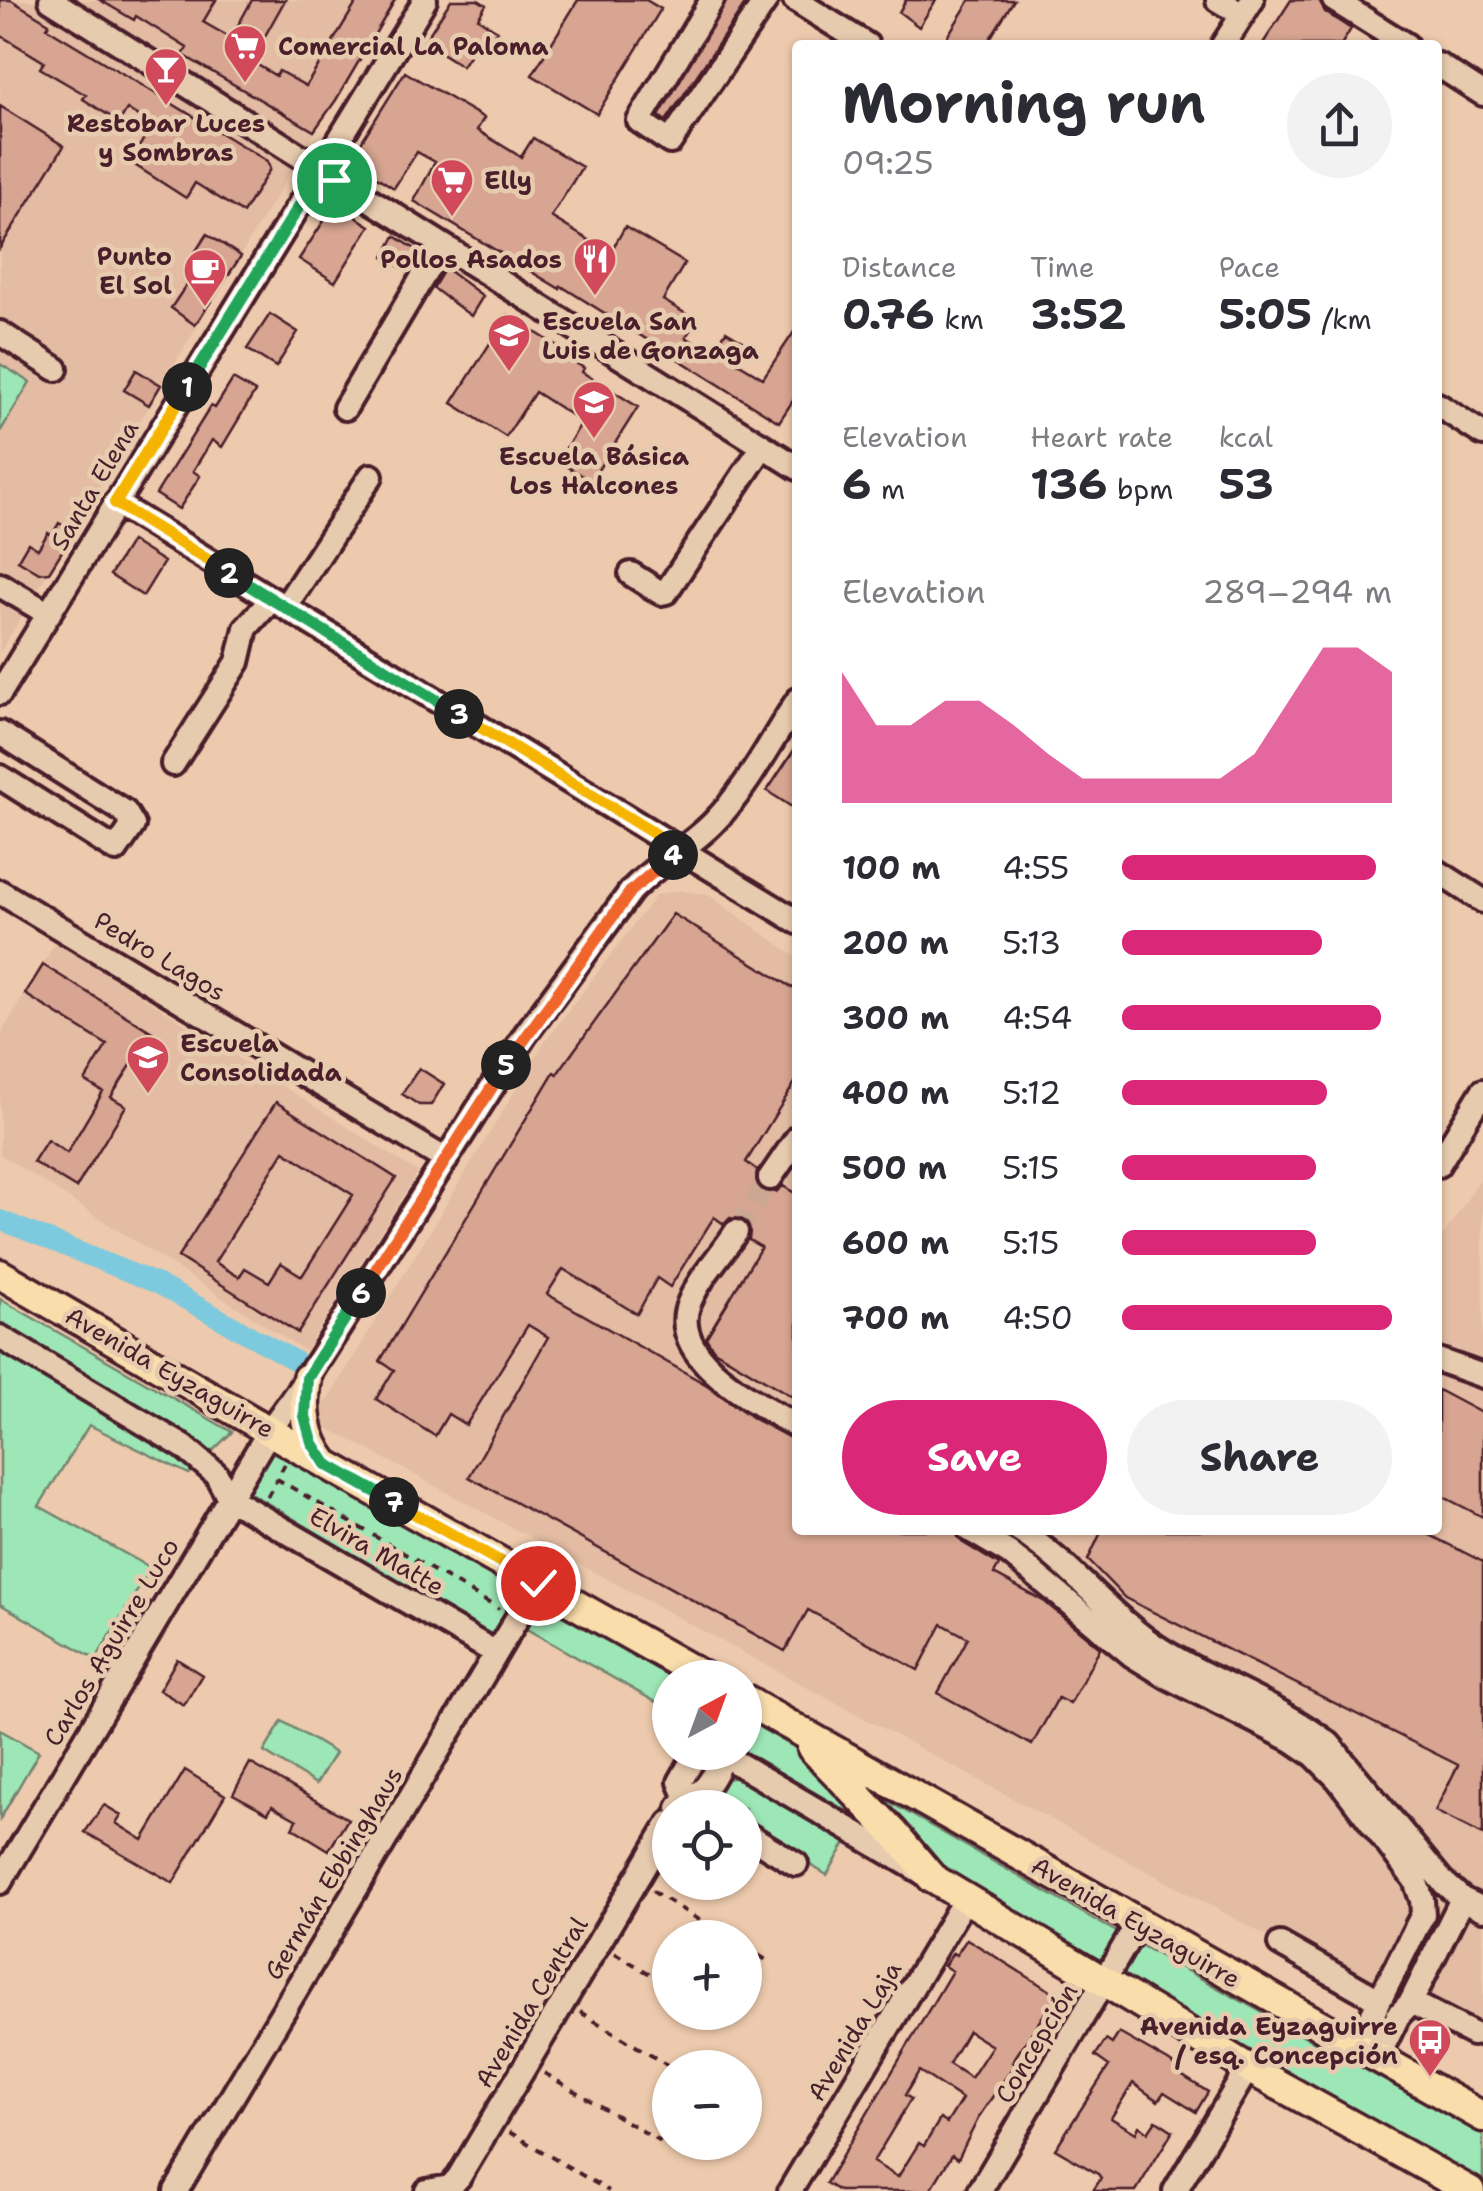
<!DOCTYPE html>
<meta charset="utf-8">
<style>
:root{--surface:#fff;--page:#f2f2f3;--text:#2b2b33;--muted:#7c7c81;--accent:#db2777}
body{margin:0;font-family:"Shantell Sans",sans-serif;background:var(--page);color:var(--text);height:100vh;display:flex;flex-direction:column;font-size:38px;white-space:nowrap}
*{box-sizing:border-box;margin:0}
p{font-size:32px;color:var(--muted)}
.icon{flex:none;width:55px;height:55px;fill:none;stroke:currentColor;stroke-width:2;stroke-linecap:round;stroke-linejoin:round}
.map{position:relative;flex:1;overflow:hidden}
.sheet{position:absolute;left:792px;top:40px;width:650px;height:1495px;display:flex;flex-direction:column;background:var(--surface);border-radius:10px;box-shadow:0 2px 8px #0004}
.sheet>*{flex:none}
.needle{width:65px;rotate:41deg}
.tools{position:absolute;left:652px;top:1660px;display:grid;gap:20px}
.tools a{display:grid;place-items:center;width:110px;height:110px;border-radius:50%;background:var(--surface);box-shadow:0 2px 8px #0004;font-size:50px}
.pin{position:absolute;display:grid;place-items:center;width:85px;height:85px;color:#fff;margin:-42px;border:5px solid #fff;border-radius:50%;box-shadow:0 2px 10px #0007}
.km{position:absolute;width:50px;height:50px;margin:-25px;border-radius:50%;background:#222;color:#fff;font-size:28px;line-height:50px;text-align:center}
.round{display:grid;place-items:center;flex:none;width:105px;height:105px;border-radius:52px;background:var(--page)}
.summary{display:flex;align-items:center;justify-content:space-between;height:170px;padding:0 50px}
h1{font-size:55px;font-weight:700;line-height:75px}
.figures{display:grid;grid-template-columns:repeat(3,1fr);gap:15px;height:170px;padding:10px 50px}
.figures div{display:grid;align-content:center}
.figures b{font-size:42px;font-weight:700}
.figures small{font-size:28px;font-weight:400}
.figures p{font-size:28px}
.chart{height:280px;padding:20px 50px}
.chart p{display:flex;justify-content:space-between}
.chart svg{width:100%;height:180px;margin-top:10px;fill:var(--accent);opacity:.7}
.action{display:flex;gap:20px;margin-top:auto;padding:20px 50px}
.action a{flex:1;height:115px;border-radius:60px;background:var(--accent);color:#fff;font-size:40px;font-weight:700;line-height:115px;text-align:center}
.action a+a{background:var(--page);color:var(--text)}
ul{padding:0 50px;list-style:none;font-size:32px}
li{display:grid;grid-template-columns:160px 120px 1fr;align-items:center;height:75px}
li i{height:25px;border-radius:12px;background:var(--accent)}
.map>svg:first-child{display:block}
.built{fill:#e3bca3}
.green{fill:#9de7b6;stroke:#748370;stroke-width:2.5}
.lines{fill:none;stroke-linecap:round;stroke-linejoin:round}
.canal{stroke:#7dc9dd;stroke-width:20}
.building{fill:#d7a591;stroke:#4a1f2b;stroke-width:2.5;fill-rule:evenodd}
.minor-tunnel{stroke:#cca893;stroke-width:22;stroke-dasharray:22 11;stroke-linecap:butt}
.minor-casing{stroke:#4a1f2b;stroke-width:30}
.major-casing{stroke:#4a1f2b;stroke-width:35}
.path{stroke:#4a1f2b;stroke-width:4;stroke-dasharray:8 8;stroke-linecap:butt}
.minor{stroke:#e7cbae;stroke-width:22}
.major{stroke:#f9ddab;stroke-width:28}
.split-1-casing{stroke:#fff;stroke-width:20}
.split-2-casing{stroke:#fff;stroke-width:20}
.split-3-casing{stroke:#fff;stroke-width:20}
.split-4-casing{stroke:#fff;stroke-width:20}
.split-5-casing{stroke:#fff;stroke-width:20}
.split-6-casing{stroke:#fff;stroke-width:20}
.split-7-casing{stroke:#fff;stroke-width:20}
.split-8-casing{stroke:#fff;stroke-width:20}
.split-1{stroke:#22a559;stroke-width:12}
.split-2{stroke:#f5b400;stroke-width:12}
.split-3{stroke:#22a559;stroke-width:12}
.split-4{stroke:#f5b400;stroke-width:12}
.split-5{stroke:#f0652b;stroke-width:12}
.split-6{stroke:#f0652b;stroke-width:12}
.split-7{stroke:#22a559;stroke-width:12}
.split-8{stroke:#f5b400;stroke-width:12}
.labels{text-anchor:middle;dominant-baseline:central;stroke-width:9;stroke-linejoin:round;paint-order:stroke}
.poi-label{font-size:25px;font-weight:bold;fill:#4a1f2b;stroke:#e7cbae;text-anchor:start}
.street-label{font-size:25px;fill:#4a1f2b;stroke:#e7cbae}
</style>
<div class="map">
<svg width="1483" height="2191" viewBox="0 0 1483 2191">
<rect width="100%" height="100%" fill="#edcaad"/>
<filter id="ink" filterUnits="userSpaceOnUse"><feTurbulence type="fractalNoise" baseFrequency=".01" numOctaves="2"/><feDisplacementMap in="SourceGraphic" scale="20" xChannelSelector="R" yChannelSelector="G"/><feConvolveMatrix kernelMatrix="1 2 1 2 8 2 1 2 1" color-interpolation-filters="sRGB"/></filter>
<g filter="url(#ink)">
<path class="built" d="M 0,0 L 395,0 L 0,652 Z
M 679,890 L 707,894 L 797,957 L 798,1530 L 1438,1530 L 1438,1243 L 1483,1175 L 1483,2053 L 315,1421 L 544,1043 L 656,895 Z
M 56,942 L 418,1172 L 305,1351 L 0,1154 L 0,1035 Z"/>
<path class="green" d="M 0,364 L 30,382 L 0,432 Z
M 0,1299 L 232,1432 L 189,1474 L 89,1425 L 39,1506 L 151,1568 L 96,1659 L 0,1604 Z
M 276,1443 L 675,1677 L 670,1678 L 670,1710 L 507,1618 L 495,1639 L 247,1491 Z
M 745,1719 L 1095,1920 L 1483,2135 L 1483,2180 L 1135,1992 L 971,1883 L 745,1752 Z
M 282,1721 L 335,1753 L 316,1784 L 264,1752 Z
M 0,1730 L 39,1752 L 0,1819 Z
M 740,1777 L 847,1841 L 827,1875 L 745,1826 L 745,1808 L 709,1805 L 725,1779 Z"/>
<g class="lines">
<path class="canal" d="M 0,1220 L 158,1284 L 299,1363"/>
</g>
<path class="building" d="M 0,0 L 11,0 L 49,23 L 47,28 L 267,161 L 270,169 L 243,213 L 195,183 L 186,198 L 130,162 L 152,125 L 127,109 L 119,122 L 83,99 L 86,95 L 40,68 L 44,62 L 0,35 Z
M 100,0 L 216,0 L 203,22 L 231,38 L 252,0 L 285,0 L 251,61 L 276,76 L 279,71 L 306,86 L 358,0 L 395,0 L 336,100 L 314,131 L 183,55 L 187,48 L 136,16 L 134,20 Z
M 451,0 L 478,0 L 486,5 L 478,18 L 497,31 L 490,43 L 481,37 L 462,66 L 424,42 Z
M 578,0 L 646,0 L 661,9 L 597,114 L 532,75 Z
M 727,0 L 748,0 L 666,121 L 659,116 Z
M 906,0 L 936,0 L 919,27 L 899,12 Z
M 970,0 L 1014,0 L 986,45 L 942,45 Z
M 1291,0 L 1319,0 L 1325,12 L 1351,29 L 1341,45 L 1262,45 Z
M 405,72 L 484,118 L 477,130 L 521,157 L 533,138 L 582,167 L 551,217 L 610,253 L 625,227 L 685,263 L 663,300 L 696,320 L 686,337 L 712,354 L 726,331 L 749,345 L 738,363 L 763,378 L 798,326 L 798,393 L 779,422 L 561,286 L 560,289 L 414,201 L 435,162 L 417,152 L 394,188 L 369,172 L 353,155 Z
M 0,106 L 64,146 L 0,248 Z
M 335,204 L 370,226 L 335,282 L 299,259 Z
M 207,234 L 241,256 L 195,325 L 171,308 L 201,263 L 192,257 Z
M 395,236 L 420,252 L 408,272 L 384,257 Z
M 445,268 L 483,296 L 471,316 L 433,288 Z
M 270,314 L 298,332 L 276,367 L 247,349 Z
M 508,315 L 562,349 L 559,353 L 584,368 L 582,372 L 638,407 L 591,481 L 558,461 L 582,422 L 535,392 L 506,437 L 452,403 Z
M 136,370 L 161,385 L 149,405 L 124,390 Z
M 233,379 L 255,392 L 222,447 L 212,440 L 193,471 L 200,476 L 179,509 L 156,494 L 211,406 L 215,408 Z
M 59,523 L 74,532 L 49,572 L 39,573 L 18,560 L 28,543 L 38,549 L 48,533 L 52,535 Z
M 131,541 L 164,562 L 143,596 L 110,575 Z
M 798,744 L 798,799 L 792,807 L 767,791 Z
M 673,914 L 798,991 L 798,1078 L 746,1162 L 757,1170 L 756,1184 L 762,1191 L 776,1192 L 783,1186 L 798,1195 L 798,1400 L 714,1350 L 706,1338 L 761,1247 L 749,1240 L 750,1226 L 744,1219 L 730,1218 L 724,1224 L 714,1217 L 670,1287 L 657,1278 L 637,1314 L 563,1269 L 547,1294 L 707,1385 L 754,1419 L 798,1442 L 798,1530 L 955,1530 L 962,1542 L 999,1565 L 994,1574 L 1045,1602 L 1100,1648 L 1070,1704 L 1058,1698 L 1032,1745 L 938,1693 L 968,1638 L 942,1624 L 918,1670 L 808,1610 L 785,1651 L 469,1477 L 548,1337 L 528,1325 L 466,1425 L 448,1414 L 435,1436 L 376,1399 L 394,1370 L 380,1361 L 554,1072 L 557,1074 Z
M 43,965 L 152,1032 L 111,1097 L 126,1106 L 76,1188 L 33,1162 L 47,1140 L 67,1153 L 103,1092 L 85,1081 L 107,1045 L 25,994 Z
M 419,1068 L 444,1084 L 431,1105 L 419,1105 L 402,1094 Z
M 276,1102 L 396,1178 L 298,1333 L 178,1257 ZM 284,1151 L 353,1195 L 302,1276 L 281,1263 L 269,1282 L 245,1268 L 239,1277 L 215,1262 Z
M 1438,1390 L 1483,1414 L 1483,1517 L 1438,1494 Z
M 1102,1530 L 1420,1530 L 1483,1562 L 1483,1835 L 1435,1811 L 1458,1765 L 1125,1598 L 1088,1560 Z
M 177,1659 L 202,1675 L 184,1705 L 159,1690 Z
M 250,1763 L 348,1819 L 329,1850 L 293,1828 L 297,1820 L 272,1806 L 268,1813 L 233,1794 Z
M 185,1770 L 225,1795 L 173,1883 L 85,1832 L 104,1805 L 121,1815 L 116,1823 L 143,1840 Z
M 967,1939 L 1057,1995 L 1012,2062 L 1015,2064 L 980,2115 L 958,2159 L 952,2155 L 930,2191 L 839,2191 L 826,2183 L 952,1971 L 944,1966 L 953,1953 L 956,1955 ZM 968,2031 L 992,2046 L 971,2078 L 949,2064 ZM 919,2071 L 962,2099 L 947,2123 L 940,2119 L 924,2146 L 919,2143 L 898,2177 L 873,2162 L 911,2099 L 905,2095 Z
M 1119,2033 L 1168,2061 L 1181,2070 L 1178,2073 L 1208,2092 L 1196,2112 L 1164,2092 L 1158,2101 L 1133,2083 L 1111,2118 L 1136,2133 L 1139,2126 L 1148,2132 L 1156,2120 L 1173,2131 L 1136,2191 L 1093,2191 L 1101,2178 L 1098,2174 L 1055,2149 L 1109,2066 L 1095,2056 L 1106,2040 L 1112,2044 Z"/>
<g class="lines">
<path class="minor-tunnel" d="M 736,1232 L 770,1178"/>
<g class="minor-casing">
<path id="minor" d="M 51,0 L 798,468
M 712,0 L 639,121 L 670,142 L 766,0
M 795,0 L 867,45
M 1218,0 L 1243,15
M 1334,0 L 1406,45
M 1223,45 L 1252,0
M 1438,65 L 1483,94
M 0,333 L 56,369
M 1438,405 L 1483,434
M 345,408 L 441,246
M 115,503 L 798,922
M 631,574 L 661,593 L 666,592 L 763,446
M 0,585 L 49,614
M 285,607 L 371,476
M 0,693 L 425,0
M 0,733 L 125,812 L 133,825 L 116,850 L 0,777
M 173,764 L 238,662 L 246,628 L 272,599
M 1438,872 L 1483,901
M 0,892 L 446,1160
M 1438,1165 L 1483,1091
M 770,1178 L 798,1137
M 736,1232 C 722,1254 699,1278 689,1303 C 666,1359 761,1405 798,1427
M 0,1337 L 184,1447 L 216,1474 L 229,1498 L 496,1653
M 1438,1360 L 1483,1376
M 970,1530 L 1009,1553 L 1132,1655 L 1168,1677 L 1292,1740 L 1314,1755 L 1338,1779 L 1415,1880 L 1422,1900 L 1423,1914 L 1356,2047
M 1018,1530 C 1071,1563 1108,1616 1160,1649 C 1215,1684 1278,1704 1329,1744 L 1442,1881 L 1462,1899 L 1483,1909
M 718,1752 L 922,1872
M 686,1796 L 680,1782 L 697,1752
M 679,1808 L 686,1796 C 704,1796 712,1779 719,1765 L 716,1752
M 745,1833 L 796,1864
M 0,1882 L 270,1430 L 307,1378 L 525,1035 L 631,891 C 656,864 689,848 714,822 C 748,788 771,740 798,700
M 1280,1944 L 1379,2000
M 1411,2002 L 1462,1899
M 1377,2059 L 1398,2016 L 1411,2002 L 1473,2034
M 176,2191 L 538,1583
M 427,2191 L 450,2187 L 459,2177 L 670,1823
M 790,2191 L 965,1899
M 980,2191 L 1138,1923
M 1175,2191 L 1248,2068"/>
</g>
<g class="major-casing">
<path id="major" d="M 0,1274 L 326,1464 L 706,1678
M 307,1378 C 302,1410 305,1437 325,1463
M 745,1700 L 1483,2117
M 812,1748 L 894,1833 L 932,1878 L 1248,2068 L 1470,2191"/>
</g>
<path class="path" d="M 285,1464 L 277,1479 L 499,1609
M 267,1497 L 277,1479
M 652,1891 L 729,1938
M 745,1947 L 768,1961
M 615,1953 L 670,1986
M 580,2012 L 672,2068
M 716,2012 L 732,2022
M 544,2073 L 661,2142
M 509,2132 L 609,2191"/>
<use href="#minor" class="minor"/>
<use href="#major" class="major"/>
</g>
</g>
<g class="lines" filter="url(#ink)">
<g class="split-1-casing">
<path id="split-1" d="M 187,387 L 321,171 L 334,180"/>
</g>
<g class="split-2-casing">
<path id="split-2" d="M 187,387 L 115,503 L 229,573"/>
</g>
<g class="split-3-casing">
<path id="split-3" d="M 229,573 L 459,714"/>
</g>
<g class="split-4-casing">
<path id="split-4" d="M 459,714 L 681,850 L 673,855"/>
</g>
<g class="split-5-casing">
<path id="split-5" d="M 506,1065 L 631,891 L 673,855"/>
</g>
<g class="split-6-casing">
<path id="split-6" d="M 361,1293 L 506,1065"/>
</g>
<g class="split-7-casing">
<path id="split-7" d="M 361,1293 L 307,1378 L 305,1416 L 312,1442 L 326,1464 L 394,1502"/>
</g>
<g class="split-8-casing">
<path id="split-8" d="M 394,1502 L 538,1583"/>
</g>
<use href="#split-1" class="split-1"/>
<use href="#split-2" class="split-2"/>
<use href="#split-3" class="split-3"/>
<use href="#split-4" class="split-4"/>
<use href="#split-5" class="split-5"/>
<use href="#split-6" class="split-6"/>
<use href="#split-7" class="split-7"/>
<use href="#split-8" class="split-8"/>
</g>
<defs>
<g id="supermarket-pin" transform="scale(2.25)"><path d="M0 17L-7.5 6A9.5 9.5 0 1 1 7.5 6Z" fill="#d1495b" stroke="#e7cbae"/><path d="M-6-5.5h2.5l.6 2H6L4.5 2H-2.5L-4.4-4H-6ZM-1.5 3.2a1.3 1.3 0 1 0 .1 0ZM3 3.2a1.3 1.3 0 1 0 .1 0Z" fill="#fff"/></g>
<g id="bar-pin" transform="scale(2.25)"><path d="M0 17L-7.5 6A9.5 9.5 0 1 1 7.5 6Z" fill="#d1495b" stroke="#e7cbae"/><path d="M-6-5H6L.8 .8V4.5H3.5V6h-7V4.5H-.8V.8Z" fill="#fff"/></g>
<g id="restaurant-pin" transform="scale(2.25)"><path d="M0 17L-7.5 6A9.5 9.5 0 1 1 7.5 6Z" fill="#d1495b" stroke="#e7cbae"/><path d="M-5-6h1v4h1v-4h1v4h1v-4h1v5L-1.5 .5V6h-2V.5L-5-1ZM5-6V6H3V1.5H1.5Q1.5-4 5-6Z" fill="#fff"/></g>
<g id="cafe-pin" transform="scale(2.25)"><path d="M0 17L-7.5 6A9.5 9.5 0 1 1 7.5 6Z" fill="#d1495b" stroke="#e7cbae"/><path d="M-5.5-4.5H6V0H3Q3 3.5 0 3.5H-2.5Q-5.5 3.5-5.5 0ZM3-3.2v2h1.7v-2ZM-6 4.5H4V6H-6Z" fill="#fff"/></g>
<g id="school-pin" transform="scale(2.25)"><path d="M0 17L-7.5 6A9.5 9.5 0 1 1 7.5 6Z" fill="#d1495b" stroke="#e7cbae"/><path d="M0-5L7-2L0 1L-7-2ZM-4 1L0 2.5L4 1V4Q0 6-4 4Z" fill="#fff"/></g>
<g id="bus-pin" transform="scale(2.25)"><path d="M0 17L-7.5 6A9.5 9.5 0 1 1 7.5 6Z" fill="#d1495b" stroke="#e7cbae"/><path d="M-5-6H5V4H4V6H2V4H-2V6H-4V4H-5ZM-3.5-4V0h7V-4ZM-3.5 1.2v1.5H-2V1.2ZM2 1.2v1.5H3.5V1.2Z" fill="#fff"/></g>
</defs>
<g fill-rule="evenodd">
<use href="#supermarket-pin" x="245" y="46"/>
<use href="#bar-pin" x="166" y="69"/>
<use href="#supermarket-pin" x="452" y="180"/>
<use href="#restaurant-pin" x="595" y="259"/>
<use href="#cafe-pin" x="205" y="270"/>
<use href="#school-pin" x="509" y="335"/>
<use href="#school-pin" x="594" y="402"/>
<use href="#school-pin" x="148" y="1057"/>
<use href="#bus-pin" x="1430" y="2040"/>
</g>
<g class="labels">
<g class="poi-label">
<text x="278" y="46">Comercial La Paloma</text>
<text x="166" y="123" text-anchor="middle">Restobar Luces<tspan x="166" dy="29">y Sombras</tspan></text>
<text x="484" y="180">Elly</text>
<text x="172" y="256" text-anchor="end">Punto<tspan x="172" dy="29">El Sol</tspan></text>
<text x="562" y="259" text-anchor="end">Pollos Asados</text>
<text x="542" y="321">Escuela San<tspan x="542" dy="29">Luis de Gonzaga</tspan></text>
<text x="594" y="456" text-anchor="middle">Escuela Básica<tspan x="594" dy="29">Los Halcones</tspan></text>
<text x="180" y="1043">Escuela<tspan x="180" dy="29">Consolidada</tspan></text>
<text x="1398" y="2026" text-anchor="end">Avenida Eyzaguirre<tspan x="1398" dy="29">/ esq. Concepción</tspan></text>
</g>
<g class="street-label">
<text transform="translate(94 485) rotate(-59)">Santa Elena</text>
<text transform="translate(160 956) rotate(31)">Pedro Lagos</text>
<text transform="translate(170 1372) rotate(30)">Avenida Eyzaguirre</text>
<text transform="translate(377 1551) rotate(30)">Elvira Matte</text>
<text transform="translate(111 1642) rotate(-59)">Carlos Aguirre Luco</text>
<text transform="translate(333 1873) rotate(-59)">Germán Ebbinghaus</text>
<text transform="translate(1136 1922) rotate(30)">Avenida Eyzaguirre</text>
<text transform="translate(531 2002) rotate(-59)">Avenida Central</text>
<text transform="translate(854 2031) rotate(-59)">Avenida Laja</text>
<text transform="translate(1036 2043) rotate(-59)">Concepción</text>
</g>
</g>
</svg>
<div class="tools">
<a><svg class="needle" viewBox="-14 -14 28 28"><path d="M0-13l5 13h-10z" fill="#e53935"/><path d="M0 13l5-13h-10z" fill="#7c7c81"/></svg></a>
<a><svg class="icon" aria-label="locate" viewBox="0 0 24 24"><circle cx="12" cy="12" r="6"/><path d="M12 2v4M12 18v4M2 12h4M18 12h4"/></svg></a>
<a>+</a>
<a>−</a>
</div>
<div class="pin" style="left:334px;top:180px;background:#1e9e55"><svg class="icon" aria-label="arrive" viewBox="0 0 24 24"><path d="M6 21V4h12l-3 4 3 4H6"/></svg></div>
<div class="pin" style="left:538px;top:1583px;background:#d93025"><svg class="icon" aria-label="check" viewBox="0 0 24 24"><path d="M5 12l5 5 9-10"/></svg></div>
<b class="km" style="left:187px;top:387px">1</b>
<b class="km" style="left:229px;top:573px">2</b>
<b class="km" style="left:459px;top:714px">3</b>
<b class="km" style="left:673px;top:855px">4</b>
<b class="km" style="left:506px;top:1065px">5</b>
<b class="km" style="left:361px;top:1293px">6</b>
<b class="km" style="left:394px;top:1502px">7</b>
<section class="sheet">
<div class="summary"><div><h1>Morning run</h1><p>09:25</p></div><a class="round"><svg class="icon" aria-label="share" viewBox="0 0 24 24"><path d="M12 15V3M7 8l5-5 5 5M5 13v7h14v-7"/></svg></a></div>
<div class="figures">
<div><p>Distance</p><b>0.76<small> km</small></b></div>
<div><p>Time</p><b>3:52</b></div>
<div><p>Pace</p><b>5:05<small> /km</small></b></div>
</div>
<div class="figures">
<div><p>Elevation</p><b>6<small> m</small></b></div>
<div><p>Heart rate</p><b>136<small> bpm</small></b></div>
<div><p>kcal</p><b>53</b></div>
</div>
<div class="chart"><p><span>Elevation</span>289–294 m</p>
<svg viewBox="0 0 160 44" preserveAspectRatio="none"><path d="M0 44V12L10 25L20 25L30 19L40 19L50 25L60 32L70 38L80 38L90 38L100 38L110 38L120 32L130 19L140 6L150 6L160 12V44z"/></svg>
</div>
<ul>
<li><b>100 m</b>4:55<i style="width:94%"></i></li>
<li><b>200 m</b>5:13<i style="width:74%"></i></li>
<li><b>300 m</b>4:54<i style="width:96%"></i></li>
<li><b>400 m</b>5:12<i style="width:76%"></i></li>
<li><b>500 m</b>5:15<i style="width:72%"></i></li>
<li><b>600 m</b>5:15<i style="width:72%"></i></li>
<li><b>700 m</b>4:50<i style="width:100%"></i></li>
</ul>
<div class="action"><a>Save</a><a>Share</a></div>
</section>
</div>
